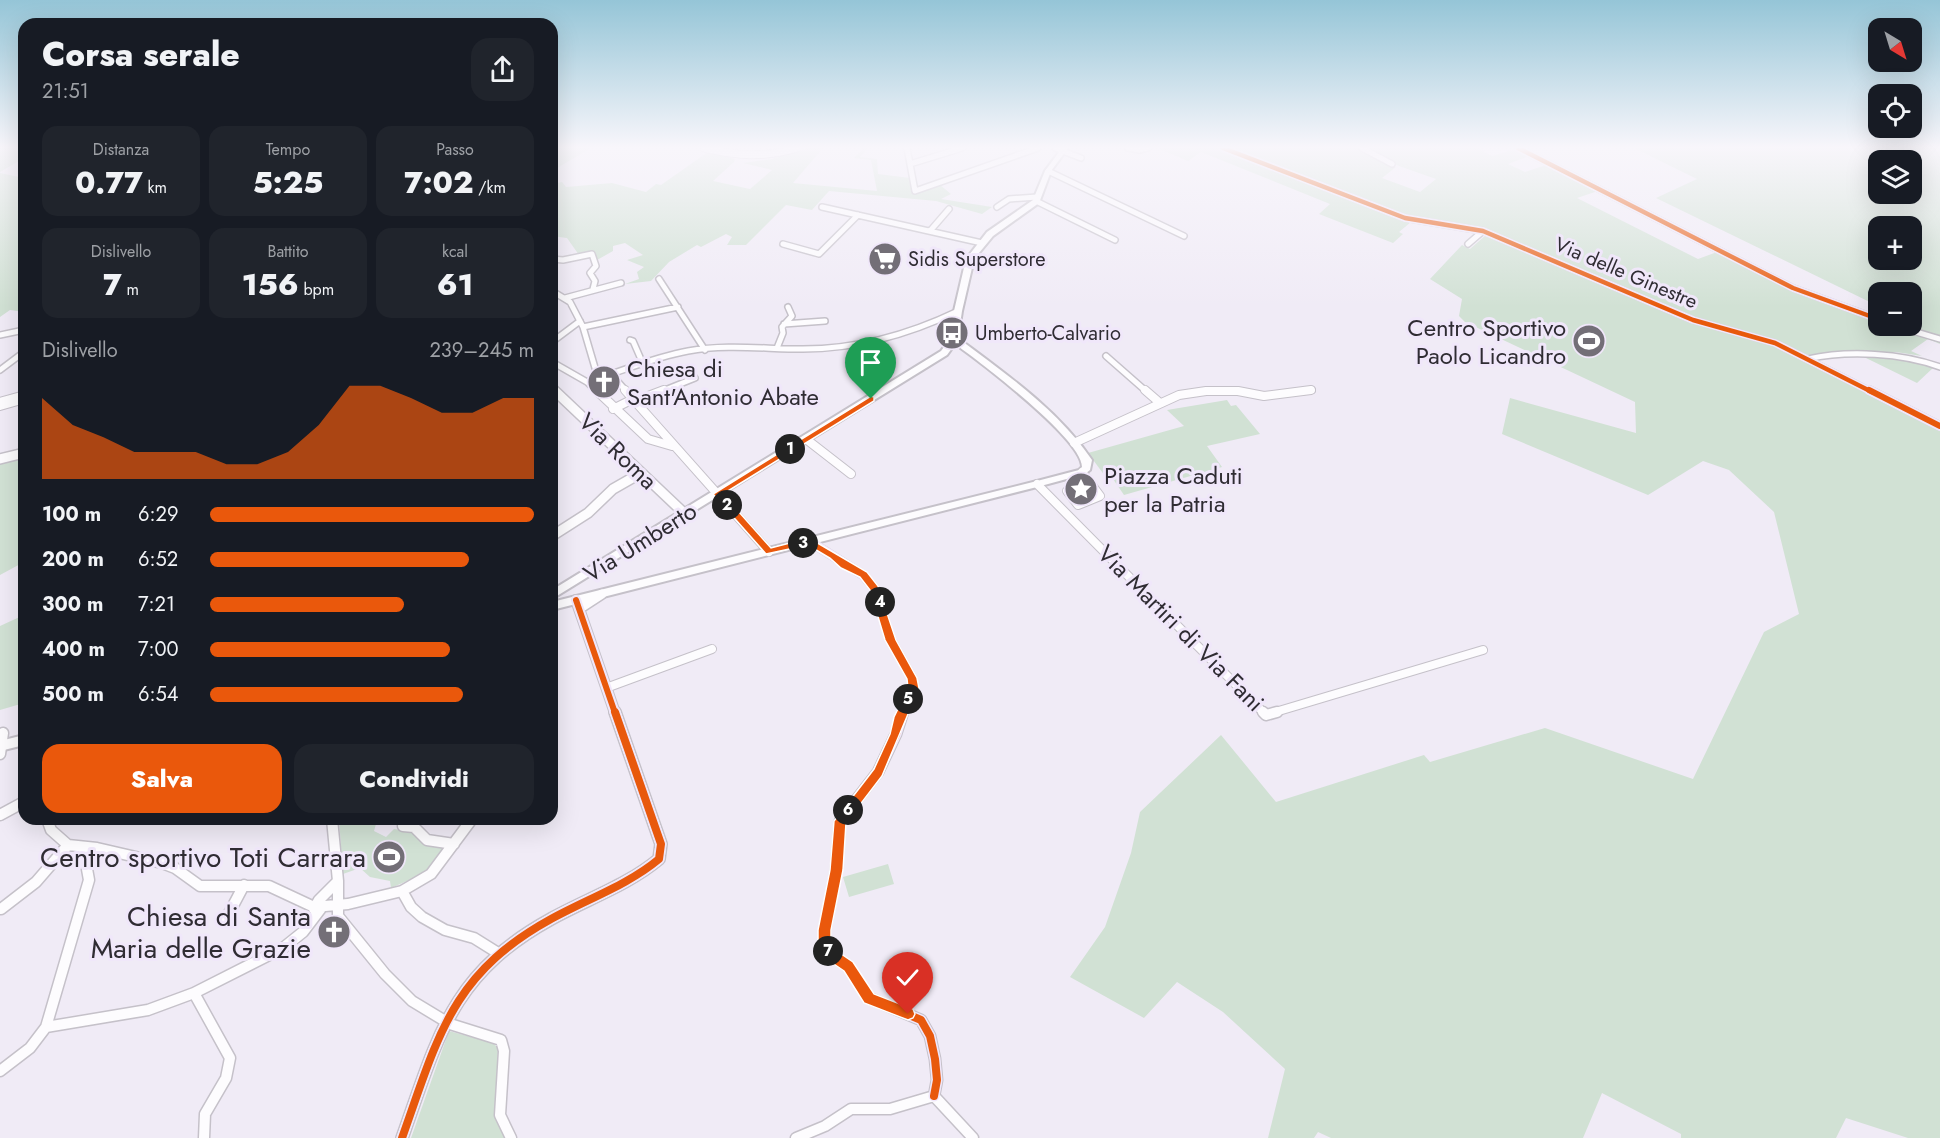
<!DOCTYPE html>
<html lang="it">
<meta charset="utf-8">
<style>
:root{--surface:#171b24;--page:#20242c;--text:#f1f3f6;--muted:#9ea1a6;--accent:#ea580c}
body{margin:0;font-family:Jost,sans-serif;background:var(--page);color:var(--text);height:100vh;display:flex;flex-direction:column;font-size:22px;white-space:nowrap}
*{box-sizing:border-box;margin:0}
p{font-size:20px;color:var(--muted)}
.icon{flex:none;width:33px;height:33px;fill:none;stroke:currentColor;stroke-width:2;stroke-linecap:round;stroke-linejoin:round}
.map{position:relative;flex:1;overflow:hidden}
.panel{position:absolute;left:18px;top:18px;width:540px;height:807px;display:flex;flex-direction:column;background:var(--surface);border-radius:18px;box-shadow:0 6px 24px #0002}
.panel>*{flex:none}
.needle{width:39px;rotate:142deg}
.fabs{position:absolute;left:1868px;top:18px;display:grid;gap:12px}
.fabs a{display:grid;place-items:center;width:54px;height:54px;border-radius:12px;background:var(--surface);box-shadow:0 6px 24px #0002;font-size:30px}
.pin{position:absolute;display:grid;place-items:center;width:51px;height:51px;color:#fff;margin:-62px -26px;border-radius:50% 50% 50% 0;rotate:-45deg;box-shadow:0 0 6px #0007}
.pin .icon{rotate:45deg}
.km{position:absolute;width:30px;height:30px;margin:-15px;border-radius:50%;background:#222;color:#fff;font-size:16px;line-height:30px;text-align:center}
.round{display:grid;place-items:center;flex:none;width:63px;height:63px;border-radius:18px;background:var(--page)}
.overview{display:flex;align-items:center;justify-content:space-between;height:102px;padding:0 24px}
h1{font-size:33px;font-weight:800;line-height:45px}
.figures{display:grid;grid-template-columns:repeat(3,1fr);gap:9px;height:102px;padding:6px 24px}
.figures div{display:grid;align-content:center;border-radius:15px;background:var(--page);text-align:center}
.figures b{font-size:30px;font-weight:800}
.figures small{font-size:16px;font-weight:400}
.figures p{font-size:16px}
.chart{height:168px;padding:12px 24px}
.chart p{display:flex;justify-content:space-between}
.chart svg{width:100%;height:108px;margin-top:6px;fill:var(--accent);opacity:.7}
.button{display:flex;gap:12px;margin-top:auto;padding:12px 24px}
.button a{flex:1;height:69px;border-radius:18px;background:var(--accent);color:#fff;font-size:24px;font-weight:800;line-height:69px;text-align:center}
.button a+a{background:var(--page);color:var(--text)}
ul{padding:0 24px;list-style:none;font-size:20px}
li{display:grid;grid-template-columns:96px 72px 1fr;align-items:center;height:45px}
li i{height:15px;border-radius:8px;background:var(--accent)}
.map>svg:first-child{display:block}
.green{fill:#d1e1d4;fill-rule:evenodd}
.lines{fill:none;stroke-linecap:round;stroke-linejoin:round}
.minor-far2-casing{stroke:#c5c1c9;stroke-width:8}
.minor-far1-casing{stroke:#c5c1c9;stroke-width:10}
.minor-casing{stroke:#c5c1c9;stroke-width:13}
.tertiary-far2-casing{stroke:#c5c1c9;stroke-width:9}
.tertiary-far1-casing{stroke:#c5c1c9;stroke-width:12}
.tertiary-casing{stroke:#c5c1c9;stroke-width:14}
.secondary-casing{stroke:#c5c1c9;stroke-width:4}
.minor-far2{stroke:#fdfcfe;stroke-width:5}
.minor-far1{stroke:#fdfcfe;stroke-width:8}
.minor{stroke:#fdfcfe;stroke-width:10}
.tertiary-far2{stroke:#fdfcfe;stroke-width:7}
.tertiary-far1{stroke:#fdfcfe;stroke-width:9}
.tertiary{stroke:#fdfcfe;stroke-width:11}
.secondary{fill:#fdfcfe;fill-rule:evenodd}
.cycleway-far2-casing{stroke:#f0e7fa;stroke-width:8}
.cycleway-far1-casing{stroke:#f0e7fa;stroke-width:10}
.cycleway-casing{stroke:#f0e7fa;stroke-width:11}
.cycleway-far2{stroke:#e8590c;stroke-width:4.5}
.cycleway-far1{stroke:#e8590c;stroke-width:6}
.cycleway{stroke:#e8590c;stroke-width:8}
.route{fill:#ea580c;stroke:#fff;stroke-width:1.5}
.labels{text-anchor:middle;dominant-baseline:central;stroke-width:6;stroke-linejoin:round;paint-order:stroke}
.far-poi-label{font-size:20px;fill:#2f2c33;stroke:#f0e7fa;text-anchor:start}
.far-street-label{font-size:20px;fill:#2f2c33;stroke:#f0e7fa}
.poi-label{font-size:24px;fill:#2f2c33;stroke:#f0e7fa;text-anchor:start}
.street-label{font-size:24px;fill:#2f2c33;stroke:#f0e7fa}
.near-poi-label{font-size:28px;fill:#2f2c33;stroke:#f0e7fa;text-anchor:end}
</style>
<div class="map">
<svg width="1940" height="1138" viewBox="0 0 1940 1138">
<rect width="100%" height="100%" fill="#f0ebf6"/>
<path class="green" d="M 0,148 L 24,148 L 24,158 L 0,172 Z
M 552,148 L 591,148 L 552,171 Z
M 807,148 L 823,148 L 793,183 L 877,191 L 871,160 L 854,158 L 864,148 L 868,148 L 860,157 L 877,159 L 878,174 L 910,178 L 913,193 L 939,184 L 951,194 L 941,199 L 992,207 L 982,214 L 936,201 L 829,191 L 812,210 L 786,205 L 746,245 L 727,245 L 732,237 L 726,234 L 701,247 L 697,245 L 669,262 L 651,281 L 625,284 L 639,279 L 637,272 L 644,267 L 627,260 L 643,255 L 625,243 L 613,246 L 613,251 L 597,260 L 592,251 L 579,255 L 567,238 L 552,236 L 552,184 L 562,182 L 566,187 L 612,183 L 646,192 L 656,184 L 661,185 L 708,152 L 735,159 L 734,162 L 713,181 L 750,189 L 772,170 L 743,163 L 772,159 Z
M 1157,148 L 1220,148 L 1411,222 L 1399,232 L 1403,234 L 1393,243 L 1319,214 L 1330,204 L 1201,152 L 1188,161 Z
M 1228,148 L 1359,148 L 1396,167 L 1382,178 L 1420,192 L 1436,179 L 1399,166 L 1365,148 L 1477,148 L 1492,156 L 1515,149 L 1529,156 L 1508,164 L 1525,172 L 1546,165 L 1598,191 L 1577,198 L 1698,259 L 1717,252 L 1797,292 L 1878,321 L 1878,326 L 1892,326 L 1940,341 L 1940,344 L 1928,339 L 1911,351 L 1922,356 L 1896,352 L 1803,355 L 1771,339 L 1709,324 L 1483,229 L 1469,225 L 1413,220 Z
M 1634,148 L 1940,148 L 1940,337 L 1921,333 L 1917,325 L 1911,322 L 1911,292 L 1878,292 L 1878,306 L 1656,198 L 1697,179 ZM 1878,160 L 1911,160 L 1911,194 L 1878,194 ZM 1878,226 L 1911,226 L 1911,260 L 1878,260 Z
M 0,173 L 24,178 L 24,312 L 10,310 L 0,317 Z
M 1486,235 L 1693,323 L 1777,346 L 1940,429 L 1940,1138 L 1908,1138 L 1846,1118 L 1836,1138 L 1681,1138 L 1681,1134 L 1602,1093 L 1583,1138 L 1331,1138 L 1318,1132 L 1314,1138 L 1268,1138 L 1285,1069 L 1223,1012 L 1177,982 L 1144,1018 L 1070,977 L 1105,927 L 1131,853 L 1140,812 L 1221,735 L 1276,802 L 1424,755 L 1430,762 L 1545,728 L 1693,779 L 1764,632 L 1799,614 L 1774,512 L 1729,470 L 1703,461 L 1648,495 L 1502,434 L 1510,398 L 1636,433 L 1635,402 L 1465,322 L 1459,316 L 1462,299 L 1430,279 L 1462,245 L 1470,249 Z
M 1866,358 L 1899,358 L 1934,367 L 1917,383 Z
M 1227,400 L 1231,406 L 1236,405 L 1260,434 L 1207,446 L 1222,467 L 1124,495 L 1111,476 L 1105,476 L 1088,453 L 1184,426 L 1167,410 Z
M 24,458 L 24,562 L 0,575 L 0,463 Z
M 24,615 L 24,703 L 0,710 L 0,626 Z
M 339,819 L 359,821 L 373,819 L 376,824 L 374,831 L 386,837 L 394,829 L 411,832 L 428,845 L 445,846 L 425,873 L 391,888 L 390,881 L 370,877 L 360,868 L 343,874 Z
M 888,864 L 894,884 L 849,897 L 843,877 Z
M 449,1031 L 493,1043 L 498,1048 L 495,1114 L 506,1138 L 411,1138 Z"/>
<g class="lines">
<g class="minor-far2-casing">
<path id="minor-far2" d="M 907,148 L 915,191 L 1038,148
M 1055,148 L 1081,158
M 1128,148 L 1139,150 L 1148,148
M 1223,148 L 1405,218 L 1483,231 L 1693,320 L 1775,343 L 1872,392
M 1362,148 L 1392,164
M 1518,148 L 1793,288 L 1878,319
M 910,164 L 962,148
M 1048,171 L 1184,236
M 1036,201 L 1115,240
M 822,207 L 982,243
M 997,207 L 1009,199 L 1037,197
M 930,231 L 949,209
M 783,244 L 819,254 L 858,215
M 1468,244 L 1483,231
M 552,259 L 563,260 L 592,254 L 596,266 L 590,273 L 595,281 L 593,289
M 659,279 L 705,350
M 552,291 L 570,302 L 583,327 L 598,378
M 565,298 L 621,283
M 784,324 L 825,321
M 1896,326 L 1940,339
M 583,327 L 678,307
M 0,335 L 24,330
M 630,340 L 633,341 L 643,364
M 552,342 L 580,321
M 777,348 L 783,333 L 782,327 L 792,316 L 788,307
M 1106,356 L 1147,392
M 1808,359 C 1848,350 1902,353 1940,367
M 552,362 L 587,382 L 597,392
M 0,370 L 24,352
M 611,374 L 627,392
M 587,382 C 620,372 654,357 688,351 C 726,344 765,349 803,349 C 857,349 910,334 958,311
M 660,392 L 695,378
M 1202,392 L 1241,392
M 1299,392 L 1312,390"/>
</g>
<g class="minor-far1-casing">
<path id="minor-far1" d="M 596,390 L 648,439 L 672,446
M 625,390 L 769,552
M 1145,390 L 1160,403
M 1869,390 L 1940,426
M 635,401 L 664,390
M 0,402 L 21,396 L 21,400 L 0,406
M 613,409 L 633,399
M 806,439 L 851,474
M 1074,443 L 1179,395 L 1206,391 L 1238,391 L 1264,396 L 1311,390
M 1082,472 L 1100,496 L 1078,505 L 1067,491 L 1090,483
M 1037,484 L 1264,713
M 809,541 L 863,575 L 875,589 L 891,640 L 912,678 L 913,689 L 902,713
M 606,688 L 712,649
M 1272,713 L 1483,650"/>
</g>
<g class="minor-casing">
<path id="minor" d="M 903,712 L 896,734 L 878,772 L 840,821 L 836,870 L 825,930 L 825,946 L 829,954 L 848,966 L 869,998 L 921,1020 L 930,1036 L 935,1059 L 937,1080 L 934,1096
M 1263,712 L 1266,715 L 1277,712
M 0,754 L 3,733
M 0,815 L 24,802
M 47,819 L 51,830 L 68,845 L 97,848 L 162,863 L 175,868 L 200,886 L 269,886 L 314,907 L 348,904 L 402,891 L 431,874 L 472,819
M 332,819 L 338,881 L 338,916 L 385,974 L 412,1001 L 450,1024 L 501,1040 L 504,1051 L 500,1115 L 511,1138
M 403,826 L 414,827 L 427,840 L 454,844
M 402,891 L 411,907 L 422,917 L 445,930 L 474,938 L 498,953
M 1,909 L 36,882 L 68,845
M 314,909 L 319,900 L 338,881
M 226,919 L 244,885
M 194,993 L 230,1058 L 226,1078 L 205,1114 L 204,1138
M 46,1027 L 148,1010 L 194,993 L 283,948 L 303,932 L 322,907
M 0,1071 L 30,1048 L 46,1027 L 89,880 L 83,847
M 796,1138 L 825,1126 L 851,1109 L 890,1109 L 934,1096 L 973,1138"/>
</g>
<g class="tertiary-far2-casing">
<path id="tertiary-far2" d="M 704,148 C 737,156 764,158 797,148
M 552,388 L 556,392"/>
</g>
<g class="tertiary-far1-casing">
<path id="tertiary-far1" d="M 554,390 L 685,514
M 0,459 L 24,453
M 552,536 L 588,513 L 613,489 L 641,473
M 576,600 L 615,713
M 579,609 L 602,594"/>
</g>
<g class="tertiary-casing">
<path id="tertiary" d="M 402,1138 C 438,1037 451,974 551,919 C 587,899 628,885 659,859 L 661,844 L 615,712"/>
</g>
<g class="secondary-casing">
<path id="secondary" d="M 1062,148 L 1068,148 L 1051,171 L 1039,203 L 993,236 L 974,259 L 962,311 L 958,338 C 1006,374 1058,410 1092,460 L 1090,470 L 1085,474 L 1037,487 L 552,610 L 552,602 L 1037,481 L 1079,470 L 1082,467 C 1082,439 980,362 955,344 L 947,355 L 552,599 L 552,590 L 941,351 L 950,339 L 954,311 L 966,259 L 987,232 L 1033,200 L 1045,171 Z
M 24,735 L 24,745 L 0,751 L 0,741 Z"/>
</g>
<use href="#minor-far2" class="minor-far2"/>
<use href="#minor-far1" class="minor-far1"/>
<use href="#minor" class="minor"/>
<use href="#tertiary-far2" class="tertiary-far2"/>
<use href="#tertiary-far1" class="tertiary-far1"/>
<use href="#tertiary" class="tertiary"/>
<use href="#secondary" class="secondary"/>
<g class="cycleway-far2-casing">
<path id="cycleway-far2" d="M 1223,148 L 1405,218 L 1483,231 L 1693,320 L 1775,343 L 1872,392
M 1518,148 L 1793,288 L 1878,319"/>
</g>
<g class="cycleway-far1-casing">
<path id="cycleway-far1" d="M 1869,390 L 1940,426
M 809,541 L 863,575 L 875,589 L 891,640 L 912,678 L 913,689 L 902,713
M 576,600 L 615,713"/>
</g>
<g class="cycleway-casing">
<path id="cycleway" d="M 903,712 L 896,734 L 878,772 L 840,821 L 836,870 L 825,930 L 825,946 L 829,954 L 848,966 L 869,998 L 921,1020 L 930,1036 L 935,1059 L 937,1080 L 934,1096
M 402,1138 C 438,1037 451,974 551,919 C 587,899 628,885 659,859 L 661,844 L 615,712"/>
</g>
<use href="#cycleway-far2" class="cycleway-far2"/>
<use href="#cycleway-far1" class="cycleway-far1"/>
<use href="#cycleway" class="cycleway"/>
</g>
<linearGradient id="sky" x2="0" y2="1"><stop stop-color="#95c5d7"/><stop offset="0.48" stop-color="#f8f6fb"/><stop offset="1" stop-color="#f8f6fb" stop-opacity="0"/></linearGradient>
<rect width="1940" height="307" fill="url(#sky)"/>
<path class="route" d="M 871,396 L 874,397 L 874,401 L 723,494 L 771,548 L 809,538 L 867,572 L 878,586 L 896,640 L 917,678 L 919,688 L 882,776 L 846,823 L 843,870 L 831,930 L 831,944 L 834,949 L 853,962 L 874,994 L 913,1009 L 915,1014 L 913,1018 L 908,1020 L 864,1003 L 844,971 L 825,958 L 818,946 L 818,930 L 830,870 L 834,821 L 874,769 L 890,734 L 894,717 L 908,688 L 907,679 L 885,640 L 870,590 L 860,577 L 841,568 L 830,558 L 808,545 L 766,554 L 713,494 Z"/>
<defs>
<g id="supermarket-disc" transform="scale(1.725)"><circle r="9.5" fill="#736f77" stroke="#f0e7fa"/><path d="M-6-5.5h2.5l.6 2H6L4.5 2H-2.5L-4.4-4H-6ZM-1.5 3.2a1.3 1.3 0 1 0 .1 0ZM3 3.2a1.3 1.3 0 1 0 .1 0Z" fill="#fff"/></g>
<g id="bus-disc" transform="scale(1.725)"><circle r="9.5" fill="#736f77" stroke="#f0e7fa"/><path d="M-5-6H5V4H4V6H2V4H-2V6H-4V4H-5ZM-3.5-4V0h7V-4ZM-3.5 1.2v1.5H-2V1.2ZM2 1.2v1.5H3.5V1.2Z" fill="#fff"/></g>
<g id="stadium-disc" transform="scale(1.725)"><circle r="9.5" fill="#736f77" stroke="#f0e7fa"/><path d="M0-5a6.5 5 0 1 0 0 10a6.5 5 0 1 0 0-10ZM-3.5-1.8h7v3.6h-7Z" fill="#fff"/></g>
<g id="church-disc" transform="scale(1.725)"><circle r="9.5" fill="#736f77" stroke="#f0e7fa"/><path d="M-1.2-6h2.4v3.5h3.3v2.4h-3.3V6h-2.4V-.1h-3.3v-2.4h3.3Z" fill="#fff"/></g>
<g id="sight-disc" transform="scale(1.725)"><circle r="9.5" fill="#736f77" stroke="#f0e7fa"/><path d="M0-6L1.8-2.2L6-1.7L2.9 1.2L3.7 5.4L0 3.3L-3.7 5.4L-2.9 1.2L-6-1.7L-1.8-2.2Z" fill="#fff"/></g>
</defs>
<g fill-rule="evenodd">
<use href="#supermarket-disc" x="885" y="259"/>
<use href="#bus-disc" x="952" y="333"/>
<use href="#stadium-disc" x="1589" y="341"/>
<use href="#church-disc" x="604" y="382"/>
<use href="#sight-disc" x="1081" y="489"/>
<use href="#stadium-disc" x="389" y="857"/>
<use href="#church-disc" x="334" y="932"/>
</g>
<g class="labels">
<g class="far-poi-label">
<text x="908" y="259">Sidis Superstore</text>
<text x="975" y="333">Umberto-Calvario</text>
</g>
<g class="far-street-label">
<text transform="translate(1626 273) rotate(23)">Via delle Ginestre</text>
</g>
<g class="poi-label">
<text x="1566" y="327" text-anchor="end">Centro Sportivo<tspan x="1566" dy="28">Paolo Licandro</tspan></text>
<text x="627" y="368">Chiesa di<tspan x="627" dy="28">Sant'Antonio Abate</tspan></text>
<text x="1104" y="475">Piazza Caduti<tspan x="1104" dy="28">per la Patria</tspan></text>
</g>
<g class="street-label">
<text transform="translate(618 451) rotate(44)">Via Roma</text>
<text transform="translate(640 542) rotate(-32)">Via Umberto</text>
<text transform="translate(1181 628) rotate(45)">Via Martiri di Via Fani</text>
</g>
<g class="near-poi-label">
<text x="366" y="857">Centro sportivo Toti Carrara</text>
<text x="311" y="916">Chiesa di Santa<tspan x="311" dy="32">Maria delle Grazie</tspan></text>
</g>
</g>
</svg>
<div class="fabs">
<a><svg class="needle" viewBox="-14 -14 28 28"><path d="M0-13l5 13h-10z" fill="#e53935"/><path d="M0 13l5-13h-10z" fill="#9ea1a6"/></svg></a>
<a><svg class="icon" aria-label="locate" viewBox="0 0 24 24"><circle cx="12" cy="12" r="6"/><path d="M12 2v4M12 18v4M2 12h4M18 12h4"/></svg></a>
<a><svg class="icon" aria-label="layers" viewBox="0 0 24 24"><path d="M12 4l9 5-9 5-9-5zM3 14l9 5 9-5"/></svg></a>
<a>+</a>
<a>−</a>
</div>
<div class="pin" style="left:871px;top:399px;background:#1e9e55"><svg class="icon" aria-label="arrive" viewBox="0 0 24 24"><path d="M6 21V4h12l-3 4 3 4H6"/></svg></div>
<div class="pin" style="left:908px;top:1014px;background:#d93025"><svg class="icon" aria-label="check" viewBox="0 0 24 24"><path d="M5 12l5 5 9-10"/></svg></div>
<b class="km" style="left:790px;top:449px">1</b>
<b class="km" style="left:727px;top:505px">2</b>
<b class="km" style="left:803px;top:543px">3</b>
<b class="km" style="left:880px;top:602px">4</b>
<b class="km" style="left:908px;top:699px">5</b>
<b class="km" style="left:848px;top:810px">6</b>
<b class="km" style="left:828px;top:951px">7</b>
<section class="panel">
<div class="overview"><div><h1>Corsa serale</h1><p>21:51</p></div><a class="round"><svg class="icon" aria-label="share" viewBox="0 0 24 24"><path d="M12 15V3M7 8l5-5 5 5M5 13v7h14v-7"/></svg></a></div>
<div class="figures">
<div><p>Distanza</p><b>0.77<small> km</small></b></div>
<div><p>Tempo</p><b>5:25</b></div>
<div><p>Passo</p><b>7:02<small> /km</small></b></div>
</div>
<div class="figures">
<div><p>Dislivello</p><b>7<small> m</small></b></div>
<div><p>Battito</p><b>156<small> bpm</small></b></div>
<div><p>kcal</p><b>61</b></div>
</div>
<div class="chart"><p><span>Dislivello</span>239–245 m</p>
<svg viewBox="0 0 160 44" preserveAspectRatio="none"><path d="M0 44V11L10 22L20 27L30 33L40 33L50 33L60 38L70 38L80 33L90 22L100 6L110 6L120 11L130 17L140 17L150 11L160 11V44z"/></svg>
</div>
<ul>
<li><b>100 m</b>6:29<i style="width:100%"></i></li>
<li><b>200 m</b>6:52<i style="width:80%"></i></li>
<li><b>300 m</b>7:21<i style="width:60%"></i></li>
<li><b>400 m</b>7:00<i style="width:74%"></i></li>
<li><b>500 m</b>6:54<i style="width:78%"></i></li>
</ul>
<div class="button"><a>Salva</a><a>Condividi</a></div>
</section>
</div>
